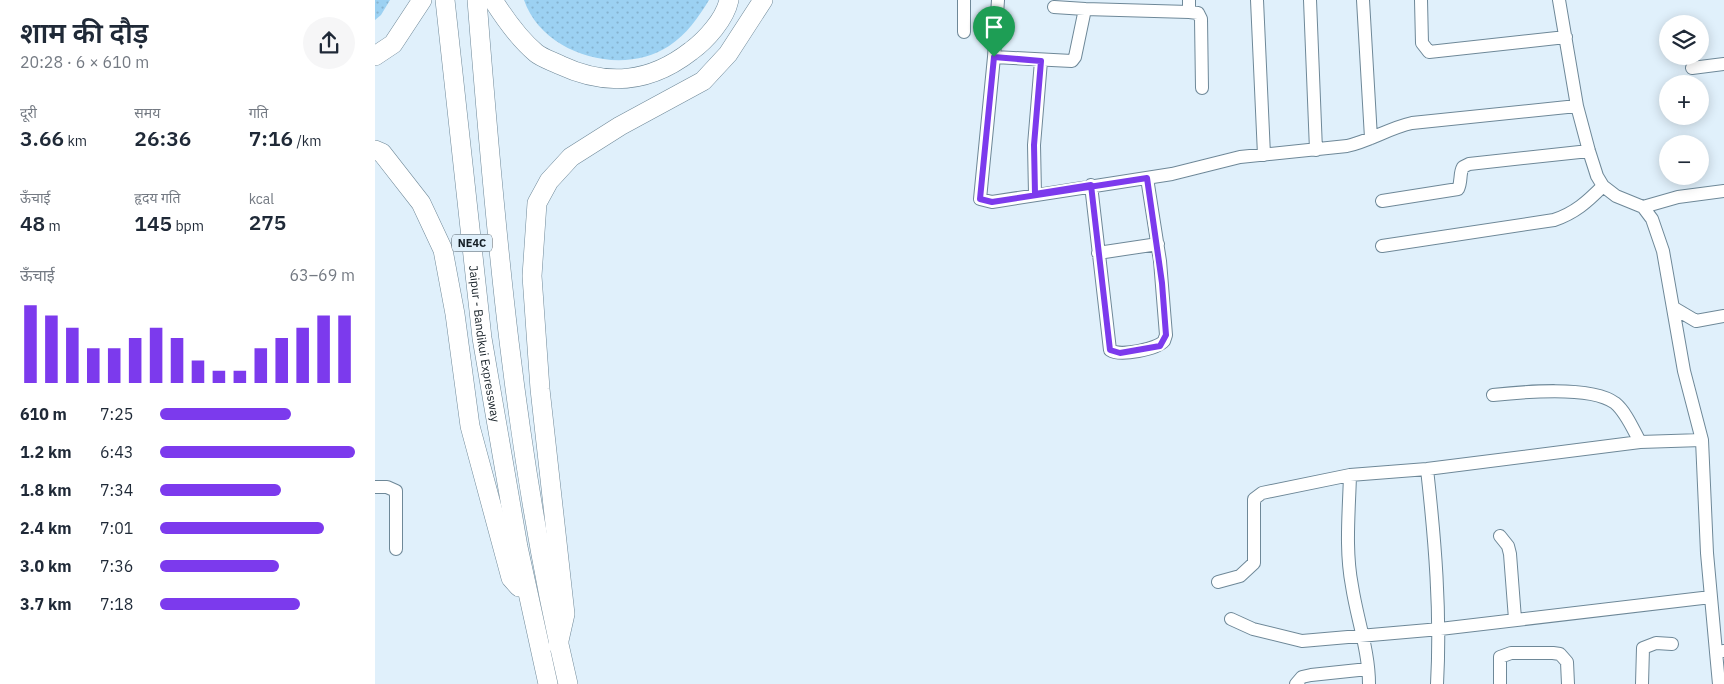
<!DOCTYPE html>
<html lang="hi">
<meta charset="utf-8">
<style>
:root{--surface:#fff;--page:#f6f6f7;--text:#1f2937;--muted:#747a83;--accent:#7c3aed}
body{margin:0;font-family:"IBM Plex Sans","Noto Sans Devanagari",sans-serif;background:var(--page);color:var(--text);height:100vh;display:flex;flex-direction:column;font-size:19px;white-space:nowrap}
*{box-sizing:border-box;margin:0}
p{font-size:16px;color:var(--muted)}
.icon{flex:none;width:28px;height:28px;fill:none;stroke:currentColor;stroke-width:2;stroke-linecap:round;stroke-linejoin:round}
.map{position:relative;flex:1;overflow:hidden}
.panel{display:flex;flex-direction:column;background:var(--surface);width:375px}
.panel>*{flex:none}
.buttons{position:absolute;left:1284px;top:15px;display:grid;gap:10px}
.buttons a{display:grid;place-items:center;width:50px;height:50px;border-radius:50%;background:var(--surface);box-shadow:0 2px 12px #0003;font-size:25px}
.pin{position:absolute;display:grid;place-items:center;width:42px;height:42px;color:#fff;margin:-51px -21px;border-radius:50% 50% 50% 0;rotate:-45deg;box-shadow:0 0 5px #0007}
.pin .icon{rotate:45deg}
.round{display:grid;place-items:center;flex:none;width:52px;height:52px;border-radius:26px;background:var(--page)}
.summary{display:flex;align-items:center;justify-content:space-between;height:85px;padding:0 20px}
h1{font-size:28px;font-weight:600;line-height:38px}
.stats{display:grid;grid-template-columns:repeat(3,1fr);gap:8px;height:85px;padding:5px 20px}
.stats div{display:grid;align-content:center}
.stats b{font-size:21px;font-weight:600}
.stats small{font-size:14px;font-weight:400}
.stats p{font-size:14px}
.chart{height:140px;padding:10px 20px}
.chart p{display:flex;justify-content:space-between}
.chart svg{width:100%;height:90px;margin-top:5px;stroke:var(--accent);stroke-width:6}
ul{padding:0 20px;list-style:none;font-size:16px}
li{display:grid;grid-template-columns:80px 60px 1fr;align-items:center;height:38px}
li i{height:12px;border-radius:6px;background:var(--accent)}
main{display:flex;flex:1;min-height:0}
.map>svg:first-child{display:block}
.grass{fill:url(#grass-dots)}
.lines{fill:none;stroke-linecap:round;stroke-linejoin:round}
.minor-casing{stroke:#6e8898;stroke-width:14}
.highway-casing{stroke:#6e8898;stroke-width:20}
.minor{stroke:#fff;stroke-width:12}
.highway{stroke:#fff;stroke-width:19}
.route-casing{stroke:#fff;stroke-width:10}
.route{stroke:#7c3aed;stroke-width:6}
.labels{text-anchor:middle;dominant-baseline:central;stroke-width:5;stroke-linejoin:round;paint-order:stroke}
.shield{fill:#e0f0fb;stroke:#515d65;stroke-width:1}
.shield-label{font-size:11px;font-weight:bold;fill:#141e25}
.street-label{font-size:12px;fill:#141e25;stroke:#e0f0fb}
</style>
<main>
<section class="panel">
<div class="summary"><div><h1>शाम की दौड़</h1><p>20:28 · 6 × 610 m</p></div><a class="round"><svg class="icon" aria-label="share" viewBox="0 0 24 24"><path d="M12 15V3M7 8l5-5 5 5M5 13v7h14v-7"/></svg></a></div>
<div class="stats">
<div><p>दूरी</p><b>3.66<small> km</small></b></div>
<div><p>समय</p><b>26:36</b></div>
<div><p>गति</p><b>7:16<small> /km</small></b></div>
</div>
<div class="stats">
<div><p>ऊँचाई</p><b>48<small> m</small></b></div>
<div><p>हृदय गति</p><b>145<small> bpm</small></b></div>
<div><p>kcal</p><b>275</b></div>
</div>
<div class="chart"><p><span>ऊँचाई</span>63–69 m</p>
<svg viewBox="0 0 160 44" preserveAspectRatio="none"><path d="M5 44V6M15 44V11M25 44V17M35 44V27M45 44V27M55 44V22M65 44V17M75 44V22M85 44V33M95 44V38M105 44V38M115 44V27M125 44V22M135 44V17M145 44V11M155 44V11"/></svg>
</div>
<ul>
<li><b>610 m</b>7:25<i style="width:67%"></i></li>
<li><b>1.2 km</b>6:43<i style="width:100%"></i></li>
<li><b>1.8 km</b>7:34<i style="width:62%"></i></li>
<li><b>2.4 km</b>7:01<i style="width:84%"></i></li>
<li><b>3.0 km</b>7:36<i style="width:61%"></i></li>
<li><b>3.7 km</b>7:18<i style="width:72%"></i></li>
</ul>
</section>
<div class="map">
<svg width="1349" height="684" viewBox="0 0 1349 684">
<defs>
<pattern id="grass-dots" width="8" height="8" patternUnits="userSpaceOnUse" patternTransform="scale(1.25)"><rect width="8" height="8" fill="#9cd1f2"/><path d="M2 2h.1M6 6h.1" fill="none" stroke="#86b3cf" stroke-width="1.8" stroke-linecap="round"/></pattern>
</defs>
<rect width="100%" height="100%" fill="#e0f0fb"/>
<path class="grass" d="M 0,0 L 15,0 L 6,15 L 0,20 Z
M 149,0 L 334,0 C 323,18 312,34 294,46 C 247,77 168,55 149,0 Z"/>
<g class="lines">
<g class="minor-casing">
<path id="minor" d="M 814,0 L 814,12 L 710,9 L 700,57 L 697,61 L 619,57 L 605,199 L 617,202 L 797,174 L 865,157 L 972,146 C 995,141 1014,128 1037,123 L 1202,106 L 1214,151 L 1222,176 L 1228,186 L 1241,196 L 1268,207 L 1277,219 L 1288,251 L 1309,371 L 1327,440 L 1332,553 L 1341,652
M 882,0 L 889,155
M 935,0 L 941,150
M 988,0 L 996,138
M 1046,0 L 1047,43 L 1054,52 L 1191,37
M 1184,0 L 1202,106
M 679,7 L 710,9
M 814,12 L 823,13 L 826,19 L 827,88
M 589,32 L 589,0
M 619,57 L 623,0
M 1317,68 L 1349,64
M 716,185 L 735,350 C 745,357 782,349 789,341 L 791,335 L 785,261 L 772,178
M 660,194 L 659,145 L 666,61
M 1007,201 L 1083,189 C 1087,181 1084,174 1088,167 L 1094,164 L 1214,151
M 1268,207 L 1303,197 L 1349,191
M 1007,246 L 1179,220 C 1200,213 1212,202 1228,186
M 723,253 L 783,244
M 1299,308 L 1321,321 L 1349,316
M 1118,395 C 1146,392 1216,385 1240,403 C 1251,412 1258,429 1265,442 L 1327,440
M 1052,469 C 1060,541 1066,612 1062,684
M 975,475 C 974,512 970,550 977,586 C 982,619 994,651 994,684
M 0,487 L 12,487 L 21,491 L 21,549
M 1125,536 L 1133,546 L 1135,554 L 1140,619
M 843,582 L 865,576 L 879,563 L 879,499 L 887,493 L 975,475 L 1052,469 L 1265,442
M 856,619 L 878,629 L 927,641 L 1065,629 L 1336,597
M 921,684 L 927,677 L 936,675 L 993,669
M 1125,684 L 1125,657 L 1136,653 L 1178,653 L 1185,654 L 1192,662 L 1193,684
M 1267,684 L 1268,648 L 1281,643 L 1297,644
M 1344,684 L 1341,652 L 1349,651"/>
</g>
<g class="highway-casing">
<g id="highway">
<path id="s1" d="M 70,0 L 107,338 L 143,547 L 173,684"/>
<path d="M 102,0 C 120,229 140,460 193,684"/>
<path d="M 118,0 C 130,19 143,38 161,53 C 167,58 177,61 185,65 C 232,87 275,83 316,51 C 331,40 350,19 354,0"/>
<path d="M 0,56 L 18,44 L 47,0"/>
<path d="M 0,150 L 7,153 L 46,203 L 68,250 L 80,314 L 95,426 L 136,578 L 144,587"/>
<path d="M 183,645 L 190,614 L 165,389 L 157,276 L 162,203 L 174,181 L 196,157 L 245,126 L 328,81 L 353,54 L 388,0"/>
</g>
</g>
<use href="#minor" class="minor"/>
<use href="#highway" class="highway"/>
</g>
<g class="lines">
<g class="route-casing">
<path id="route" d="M 619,57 L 666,61 L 659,145 L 660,194 L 716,185 L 735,350 L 745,353 L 785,346 L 791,335 L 787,283 L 772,178 L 617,202 L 605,199 L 619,57"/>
</g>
<use href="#route" class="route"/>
</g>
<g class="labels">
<rect class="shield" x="77" y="234.5" width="40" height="17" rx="4"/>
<g class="shield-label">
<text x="97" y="243">NE4C</text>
</g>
<g class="street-label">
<text stroke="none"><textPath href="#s1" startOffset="346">Jaipur - Bandikui Expressway</textPath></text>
</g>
</g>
</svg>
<div class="buttons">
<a><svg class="icon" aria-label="layers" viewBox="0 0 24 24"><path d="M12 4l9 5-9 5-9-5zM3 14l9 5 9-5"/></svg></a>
<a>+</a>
<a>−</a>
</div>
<div class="pin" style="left:619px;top:57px;background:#1e9e55"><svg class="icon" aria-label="arrive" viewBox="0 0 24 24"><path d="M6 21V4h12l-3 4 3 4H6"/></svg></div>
</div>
</main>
